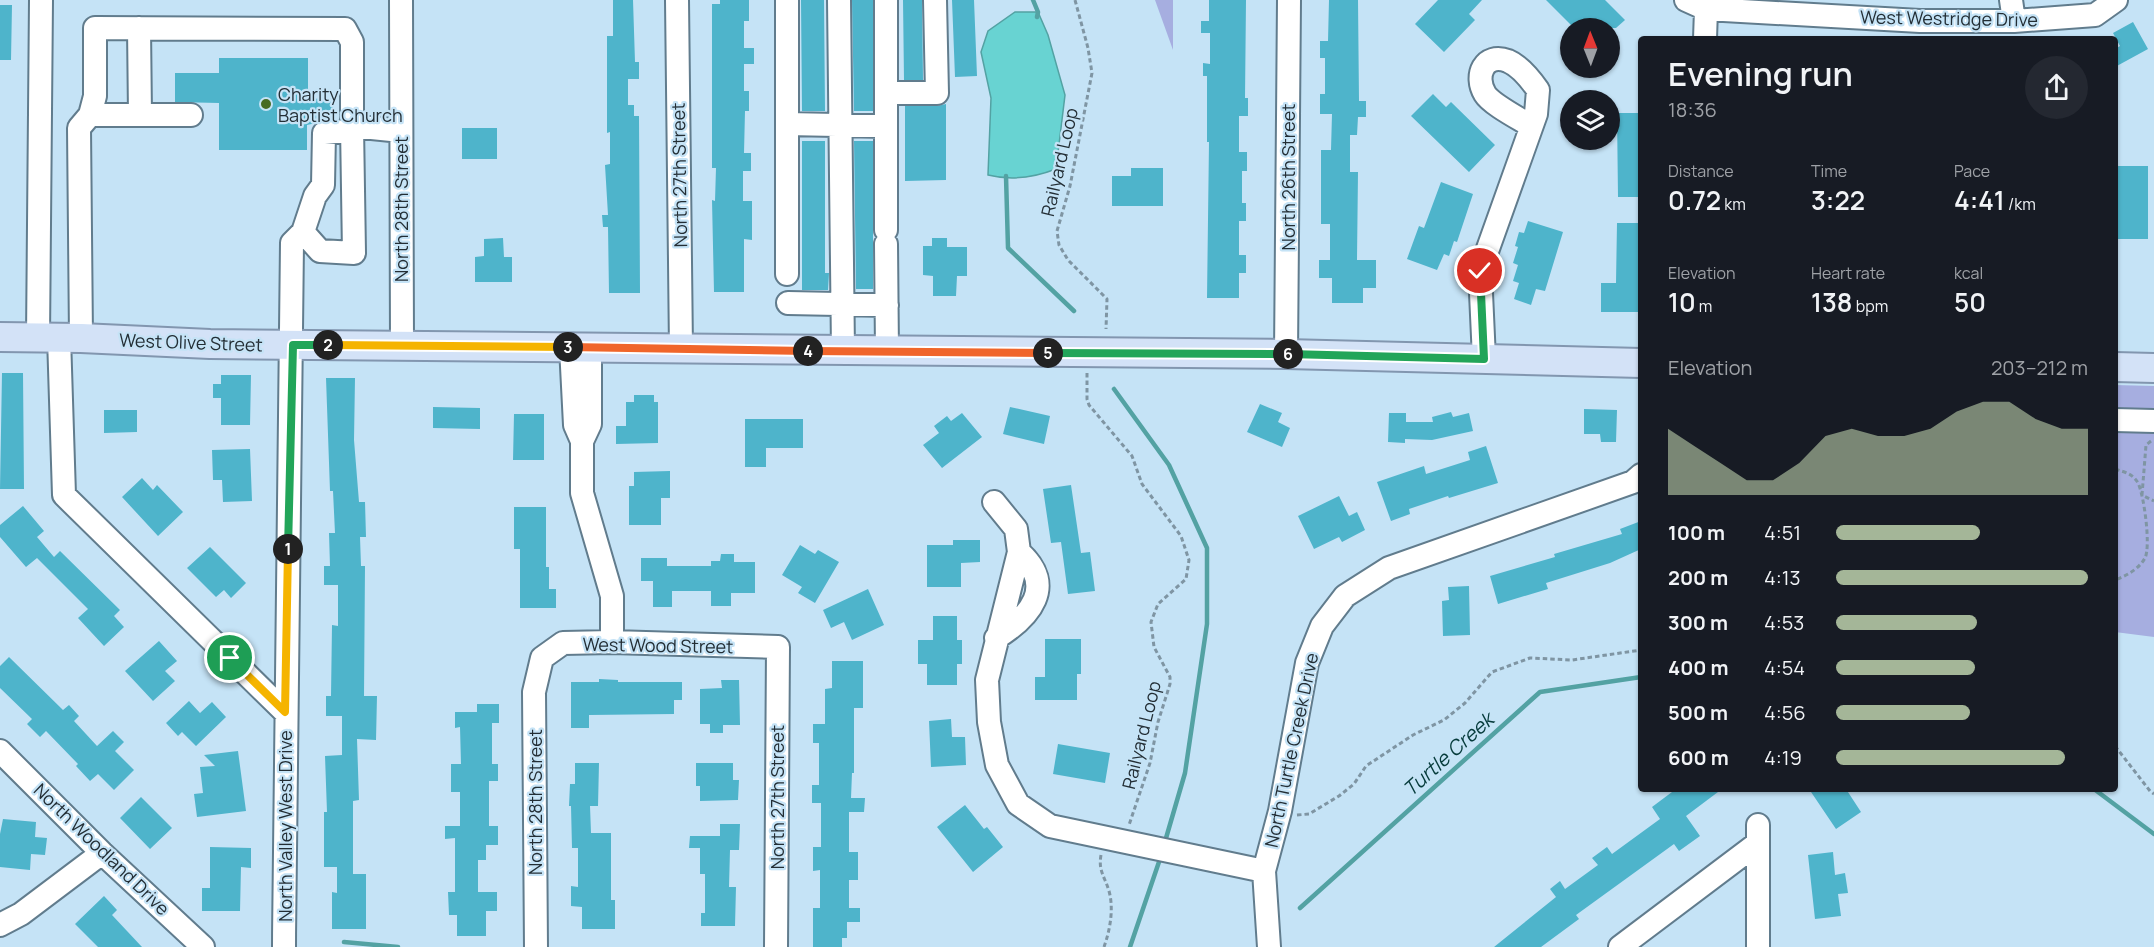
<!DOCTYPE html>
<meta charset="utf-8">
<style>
:root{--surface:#171b24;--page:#242831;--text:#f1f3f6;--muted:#9ea1a6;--accent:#a4b698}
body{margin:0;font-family:Manrope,sans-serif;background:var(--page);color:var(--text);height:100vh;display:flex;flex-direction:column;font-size:22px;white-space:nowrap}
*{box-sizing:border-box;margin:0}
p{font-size:20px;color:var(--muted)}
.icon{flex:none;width:33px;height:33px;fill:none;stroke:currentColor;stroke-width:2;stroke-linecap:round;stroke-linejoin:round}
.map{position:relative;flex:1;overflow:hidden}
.sheet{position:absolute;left:1638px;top:36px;width:480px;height:756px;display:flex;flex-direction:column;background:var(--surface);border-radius:6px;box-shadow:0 2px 4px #0004}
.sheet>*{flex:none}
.needle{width:39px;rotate:359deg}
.fabs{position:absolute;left:1560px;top:18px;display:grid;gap:12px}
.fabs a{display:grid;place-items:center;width:60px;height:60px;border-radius:50%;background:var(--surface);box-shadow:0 2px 4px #0004;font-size:30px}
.pin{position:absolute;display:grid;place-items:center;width:51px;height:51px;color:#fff;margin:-26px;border:3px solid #fff;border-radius:50%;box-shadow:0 2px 6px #0007}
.km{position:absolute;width:30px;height:30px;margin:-15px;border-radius:50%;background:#222;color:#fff;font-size:16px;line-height:30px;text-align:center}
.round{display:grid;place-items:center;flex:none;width:63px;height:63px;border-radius:32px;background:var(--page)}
.overview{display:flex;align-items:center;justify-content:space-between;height:102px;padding:0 30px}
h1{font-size:33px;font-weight:600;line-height:45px}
.stats{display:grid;grid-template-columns:repeat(3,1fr);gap:9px;height:102px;padding:6px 30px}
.stats div{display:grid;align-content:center}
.stats b{font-size:26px;font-weight:600}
.stats small{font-size:16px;font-weight:400}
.stats p{font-size:16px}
.chart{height:168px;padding:12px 30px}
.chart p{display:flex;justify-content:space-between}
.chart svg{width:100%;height:108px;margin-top:6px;fill:var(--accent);opacity:.7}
ul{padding:0 30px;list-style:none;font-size:20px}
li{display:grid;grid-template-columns:96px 72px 1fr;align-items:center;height:45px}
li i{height:15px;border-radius:8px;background:var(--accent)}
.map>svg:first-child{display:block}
.green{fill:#a6aee0}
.water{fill:#68d3d2;stroke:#53a2a3;stroke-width:1.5}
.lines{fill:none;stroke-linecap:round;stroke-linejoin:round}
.stream{stroke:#53a2a3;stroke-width:4.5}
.building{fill:#4eb4cb}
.minor-casing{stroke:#617c8d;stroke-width:26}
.major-casing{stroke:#8296af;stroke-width:32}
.path{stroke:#7f95a3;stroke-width:3;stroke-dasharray:4.5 3;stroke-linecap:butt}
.minor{stroke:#fff;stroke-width:22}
.major{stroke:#d3e2f7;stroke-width:28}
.split-1-casing{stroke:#fff;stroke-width:12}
.split-2-casing{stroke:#fff;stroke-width:12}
.split-3-casing{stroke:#fff;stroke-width:12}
.split-4-casing{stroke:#fff;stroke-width:12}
.split-5-casing{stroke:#fff;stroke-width:12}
.split-6-casing{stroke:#fff;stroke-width:12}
.split-7-casing{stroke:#fff;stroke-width:12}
.split-1{stroke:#f5b400;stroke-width:8}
.split-2{stroke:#22a559;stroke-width:8}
.split-3{stroke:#f5b400;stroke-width:8}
.split-4{stroke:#f0652b;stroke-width:8}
.split-5{stroke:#f0652b;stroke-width:8}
.split-6{stroke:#22a559;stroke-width:8}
.split-7{stroke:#22a559;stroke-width:8}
.poi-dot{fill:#476b24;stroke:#c5e3f6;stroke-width:2}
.labels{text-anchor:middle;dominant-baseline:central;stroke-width:4.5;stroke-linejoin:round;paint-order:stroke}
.street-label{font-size:18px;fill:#232e35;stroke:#c5e3f6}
.poi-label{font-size:18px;fill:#232e35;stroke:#c5e3f6;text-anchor:start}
.water-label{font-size:20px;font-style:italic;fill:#063b3b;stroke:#c5e3f6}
</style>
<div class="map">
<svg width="2154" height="947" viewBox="0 0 2154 947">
<rect width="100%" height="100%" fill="#c5e3f6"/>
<path class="green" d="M 1155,0 L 1173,0 L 1173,50 Z
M 2115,385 L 2154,386 L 2154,637 L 2115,632 Z"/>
<path class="water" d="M 1015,12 L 1038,12 L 1048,35 L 1065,95 L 1056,169 C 1033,178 1012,181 988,175 L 991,98 L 981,52 L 988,31 Z"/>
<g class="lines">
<path class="stream" d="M 1033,0 L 1038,12 L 1037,17
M 1006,176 L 1008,248 L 1074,311
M 1114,389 L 1169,465 L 1207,548 L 1207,624 L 1185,773 L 1164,845
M 2094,789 L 2154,834
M 1300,908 L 1540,692 L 1641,677
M 344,942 L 398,947
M 1130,947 L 1161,856"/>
</g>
<path class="building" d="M 613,0 L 633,0 L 635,62 L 639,62 L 639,79 L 628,79 L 628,105 L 634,105 L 634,116 L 639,116 L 640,293 L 609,293 L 608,227 L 603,227 L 602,215 L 608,215 L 605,165 L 610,164 L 610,132 L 607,133 L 607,36 L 613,36 Z
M 720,0 L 749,0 L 749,21 L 744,21 L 744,48 L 754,48 L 754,64 L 744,64 L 744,91 L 749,91 L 749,111 L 745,111 L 744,153 L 751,153 L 751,171 L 743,171 L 743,201 L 752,201 L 752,240 L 744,239 L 744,292 L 714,292 L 712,200 L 715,201 L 716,168 L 712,168 L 712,4 L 720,4 Z
M 801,0 L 824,0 L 825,111 L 802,111 Z
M 852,0 L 873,0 L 873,111 L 854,111 Z
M 903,0 L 922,0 L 923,80 L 904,80 Z
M 952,0 L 974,0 L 977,76 L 955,77 Z
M 1209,0 L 1246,0 L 1245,98 L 1248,98 L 1248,116 L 1239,116 L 1239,152 L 1247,152 L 1247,171 L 1242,171 L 1242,203 L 1246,203 L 1246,221 L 1239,221 L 1239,255 L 1246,255 L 1246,273 L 1239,273 L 1239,298 L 1207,298 L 1209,142 L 1207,142 L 1207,76 L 1203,76 L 1203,63 L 1210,64 L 1210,33 L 1201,33 L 1201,21 L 1209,21 Z
M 1329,0 L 1358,0 L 1359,101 L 1366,101 L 1366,117 L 1358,117 L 1357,135 L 1350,135 L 1350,172 L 1358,172 L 1357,260 L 1376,260 L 1376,288 L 1363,288 L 1363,303 L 1332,303 L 1332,278 L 1319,278 L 1319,260 L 1330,260 L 1330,224 L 1321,224 L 1321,150 L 1331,150 L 1332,114 L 1320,114 L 1320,94 L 1325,94 L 1325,58 L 1320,58 L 1320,41 L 1328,41 Z
M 1438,0 L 1482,0 L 1469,14 L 1475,20 L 1444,52 L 1415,24 Z
M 1546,0 L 1605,0 L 1625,20 L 1616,28 L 1574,28 Z
M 0,5 L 12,5 L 11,60 L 0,60 Z
M 2133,22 L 2148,49 L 2115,67 L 2115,49 L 2120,46 L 2113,33 Z
M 219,58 L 308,58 L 308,99 L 333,98 L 333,119 L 307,125 L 307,150 L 219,150 L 219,103 L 175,102 L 175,73 L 219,73 Z
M 1433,94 L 1446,107 L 1451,102 L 1495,145 L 1469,172 L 1411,116 Z
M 946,104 L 946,180 L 905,181 L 905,106 L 937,106 Z
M 1617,113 L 1641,113 L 1641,197 L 1618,197 Z
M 462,128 L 497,128 L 497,159 L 462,159 Z
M 802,141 L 825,141 L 825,273 L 829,273 L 828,290 L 802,290 Z
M 854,141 L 873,141 L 873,289 L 856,289 Z
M 2115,166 L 2148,166 L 2148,239 L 2115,239 Z
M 1131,168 L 1163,168 L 1163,206 L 1112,206 L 1112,176 L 1131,176 Z
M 1441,182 L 1473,194 L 1457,242 L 1454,241 L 1449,256 L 1444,254 L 1437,270 L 1407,259 L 1419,226 L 1424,228 Z
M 1528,221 L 1563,232 L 1545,291 L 1536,289 L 1531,305 L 1514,299 L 1519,283 L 1513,281 L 1518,265 L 1513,263 L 1518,247 L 1515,246 L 1519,232 L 1524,233 Z
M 1617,223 L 1641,223 L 1641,312 L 1601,312 L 1601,283 L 1616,283 Z
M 503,238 L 504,257 L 512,257 L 512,282 L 475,282 L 475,257 L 484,256 L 484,239 Z
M 932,238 L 947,238 L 947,247 L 967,247 L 967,276 L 957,276 L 956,296 L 933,296 L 933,276 L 923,275 L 923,246 L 932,246 Z
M 2,373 L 23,373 L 24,489 L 0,489 Z
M 221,375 L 251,375 L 250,425 L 221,425 L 221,398 L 213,398 L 213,384 L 221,384 Z
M 326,378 L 355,378 L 354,440 L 359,502 L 365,502 L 366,537 L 360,537 L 361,566 L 365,566 L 364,696 L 377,696 L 376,740 L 357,739 L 359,800 L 353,801 L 353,874 L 366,874 L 366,929 L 332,929 L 332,892 L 337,893 L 337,867 L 324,867 L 324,812 L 327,812 L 325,756 L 342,755 L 342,716 L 326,716 L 326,696 L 331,696 L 332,625 L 338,626 L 338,585 L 324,585 L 324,566 L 330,566 L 329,533 L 335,533 L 333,491 L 330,491 Z
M 634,395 L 654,395 L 654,402 L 658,402 L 658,443 L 616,444 L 616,426 L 626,426 L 626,402 L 634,402 Z
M 1260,404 L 1282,413 L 1278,422 L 1290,428 L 1282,447 L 1247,432 Z
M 433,407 L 480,408 L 480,429 L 433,428 Z
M 1010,407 L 1050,416 L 1044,444 L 1003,434 Z
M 1584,409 L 1617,410 L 1616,442 L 1601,442 L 1600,434 L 1584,434 Z
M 104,410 L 137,410 L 137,432 L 104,433 Z
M 1451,412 L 1453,417 L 1469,413 L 1473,431 L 1432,440 L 1405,439 L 1405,443 L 1388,442 L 1389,413 L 1406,413 L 1406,422 L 1433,422 L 1432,417 Z
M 962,413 L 982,437 L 942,468 L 923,445 L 939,433 L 934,426 L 947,416 L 951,421 Z
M 514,414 L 544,414 L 544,460 L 513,460 Z
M 745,419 L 803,419 L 803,448 L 766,448 L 766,467 L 745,467 Z
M 1486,446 L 1498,483 L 1449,498 L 1448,496 L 1409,509 L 1410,514 L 1391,521 L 1377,482 L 1424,466 L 1426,474 L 1470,460 L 1468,452 Z
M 250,449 L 252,501 L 223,502 L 222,480 L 213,480 L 212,450 Z
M 670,471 L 670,498 L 661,498 L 661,525 L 629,525 L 629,486 L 634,486 L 634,472 Z
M 142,478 L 153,490 L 157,485 L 183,512 L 158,536 L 122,497 Z
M 1071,485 L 1081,553 L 1090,552 L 1095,591 L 1068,594 L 1061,542 L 1051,543 L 1043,489 Z
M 1339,496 L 1349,516 L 1357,512 L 1365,530 L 1342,542 L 1339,537 L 1314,549 L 1298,516 Z
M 23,506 L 44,531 L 37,537 L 54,557 L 60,551 L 120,610 L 114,616 L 124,627 L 104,646 L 78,618 L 88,609 L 37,558 L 26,567 L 0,537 L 0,525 Z
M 514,507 L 546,507 L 546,567 L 549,567 L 549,589 L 556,589 L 556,608 L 520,608 L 520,549 L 514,549 Z
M 1641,521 L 1641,549 L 1610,563 L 1546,583 L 1548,589 L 1498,604 L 1490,576 L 1555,557 L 1554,554 L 1622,534 L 1620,529 Z
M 953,540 L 980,540 L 980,562 L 961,563 L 961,587 L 927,587 L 927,545 L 953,545 Z
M 800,545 L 815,554 L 818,550 L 839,562 L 815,603 L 798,593 L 802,587 L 782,575 Z
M 210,547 L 246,583 L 231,598 L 224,590 L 216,597 L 187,568 Z
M 721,554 L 734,554 L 734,562 L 755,562 L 755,593 L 731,593 L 731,606 L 711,606 L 711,591 L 672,591 L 672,607 L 653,607 L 653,581 L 641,581 L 641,558 L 667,558 L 667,566 L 711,566 L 711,561 L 720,561 Z
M 1469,586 L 1470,635 L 1443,636 L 1442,601 L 1449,600 L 1448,587 Z
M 868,589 L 884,625 L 852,640 L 844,622 L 831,628 L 823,610 Z
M 933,616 L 957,616 L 957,640 L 962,640 L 962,664 L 957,664 L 957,685 L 927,685 L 927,664 L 918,664 L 918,640 L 933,640 Z
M 1045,639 L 1081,639 L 1081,674 L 1077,674 L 1077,700 L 1035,700 L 1035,677 L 1045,677 Z
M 159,641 L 177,661 L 165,671 L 175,681 L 153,701 L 125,671 Z
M 9,657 L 63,710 L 69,705 L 79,716 L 74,721 L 97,746 L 113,731 L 124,742 L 115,751 L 134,770 L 114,790 L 98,774 L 90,781 L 76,766 L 78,764 L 46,731 L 40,737 L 27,724 L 32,719 L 0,688 L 0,666 Z
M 832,661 L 863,661 L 863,708 L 854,708 L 854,773 L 852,773 L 851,798 L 865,798 L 864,812 L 849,812 L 849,852 L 858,852 L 858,880 L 849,880 L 849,908 L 860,908 L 860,922 L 847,922 L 847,938 L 842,938 L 842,947 L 813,947 L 813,908 L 820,908 L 820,870 L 813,871 L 813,847 L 821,847 L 821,803 L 812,803 L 812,785 L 819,785 L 819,743 L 813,743 L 813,724 L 825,724 L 825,689 L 832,688 Z
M 599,679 L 618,680 L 618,682 L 682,682 L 682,700 L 674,700 L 674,714 L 589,715 L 589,728 L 571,728 L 571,682 L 599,682 Z
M 721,680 L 739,680 L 740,725 L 723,725 L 723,733 L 710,733 L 710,724 L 700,724 L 700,689 L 722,688 Z
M 189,701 L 200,713 L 212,702 L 226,717 L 196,746 L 182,732 L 178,736 L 166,723 Z
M 477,704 L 499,704 L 499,723 L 492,723 L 492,764 L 498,764 L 498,781 L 489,781 L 489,826 L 498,826 L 498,845 L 486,845 L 486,860 L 478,860 L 478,892 L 497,892 L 497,911 L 486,911 L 486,936 L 457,936 L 457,915 L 449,915 L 448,892 L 455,892 L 455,838 L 445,839 L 445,826 L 460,826 L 460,792 L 451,792 L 451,764 L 461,764 L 460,727 L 455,728 L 455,712 L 477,712 Z
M 951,719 L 952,737 L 965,737 L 966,765 L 931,767 L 929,721 Z
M 1058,744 L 1110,753 L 1105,783 L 1053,774 Z
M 238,751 L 246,811 L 197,817 L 194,794 L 203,793 L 200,767 L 215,766 L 204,755 Z
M 575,763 L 599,763 L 598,806 L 590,806 L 591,833 L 611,833 L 611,900 L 615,900 L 615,929 L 582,929 L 582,907 L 571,906 L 571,886 L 578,887 L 578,848 L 572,848 L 571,806 L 569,806 L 570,784 L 575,784 Z
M 696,763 L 733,763 L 733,780 L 739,780 L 738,800 L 700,801 L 700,786 L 696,786 Z
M 1676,789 L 1722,789 L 1686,816 L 1700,836 L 1679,851 L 1674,844 L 1576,915 L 1579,919 L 1541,947 L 1494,947 L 1556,897 L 1550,889 L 1560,881 L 1565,889 L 1598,865 L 1592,858 L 1607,847 L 1612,854 L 1660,819 L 1652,807 Z
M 1809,789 L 1846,789 L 1861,812 L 1836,829 Z
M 141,797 L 172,828 L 150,849 L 120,818 Z
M 965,805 L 984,829 L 987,827 L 1003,847 L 973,872 L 937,827 Z
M 3,819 L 36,822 L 35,837 L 47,838 L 45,855 L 31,854 L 30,870 L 0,867 L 0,834 Z
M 720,824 L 740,824 L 739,850 L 730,850 L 729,887 L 736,887 L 735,926 L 701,926 L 701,913 L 705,913 L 705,874 L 700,874 L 700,848 L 689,848 L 690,836 L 720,836 Z
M 210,847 L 251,848 L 251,868 L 241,867 L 240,911 L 202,911 L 202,888 L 210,888 Z
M 1833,852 L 1835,875 L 1845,873 L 1848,893 L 1838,894 L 1841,916 L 1815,919 L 1808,855 Z
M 104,896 L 117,910 L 112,915 L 142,947 L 98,947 L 75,924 Z"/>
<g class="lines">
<g class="minor-casing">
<path id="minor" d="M 401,0 L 402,346
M 677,0 L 681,349
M 787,0 L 787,274
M 839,0 L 843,351
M 886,0 L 886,230
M 1686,0 L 1706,9 L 1920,21 L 2014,21 L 2095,15 L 2116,0
M 2011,0 L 2014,21
M 139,28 L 140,115
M 1705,39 L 1706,9
M 886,93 L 937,93 L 935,0
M 90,115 L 191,115
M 787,124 L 886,126
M 303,232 L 320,251 L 354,253 L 352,126 L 401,131
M 886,244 L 887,351
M 788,303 L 887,305
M 59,337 L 64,495 L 285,712
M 38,338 L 41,0
M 81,338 L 79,128 L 90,115 L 95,96 L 95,28 L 345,29 L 352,42 L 352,126 L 346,131 L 324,133 L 323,185 L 315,196 L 303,232 L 292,243 C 290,477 285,712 284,947
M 571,347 L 575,425 L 582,441 L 582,493 L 612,596 L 612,642
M 1286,354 L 1289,0
M 1484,359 L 1480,271 L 1536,114 L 1538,90 C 1531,80 1520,66 1508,61 C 1484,52 1474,76 1485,94 C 1491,104 1520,119 1531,126
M 2115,420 L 2154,421
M 583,439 L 590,424 L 590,348
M 994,502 L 1016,529 L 1019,552 L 987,680 L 989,722 L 997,765 L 1018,804 L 1050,826 L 1264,871
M 996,638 C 1030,617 1057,586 1019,552
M 0,751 L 102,853 L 203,947
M 1758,825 L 1758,947
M 0,925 L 21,914 L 102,853
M 536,947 L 534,692 L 542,658 L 563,643 L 612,642 L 778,647 L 776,947
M 1269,947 L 1264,871 L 1280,811 L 1307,663 L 1322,626 L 1345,596 L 1389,568 L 1633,482 L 1641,475
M 1620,947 L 1758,843"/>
</g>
<g class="major-casing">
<path id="major" d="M 0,337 L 81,338 L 210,344 L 1286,354 L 1641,363
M 2115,367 L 2154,368"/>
</g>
<path class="path" d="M 1075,0 L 1088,48 L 1092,73 L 1070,186 L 1057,231 L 1059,245 L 1068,260 L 1107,299 L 1106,329
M 1087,373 L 1087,399 L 1089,405 L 1132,456 L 1142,484 L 1181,536 L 1189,560 L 1186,579 L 1158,604 L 1151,622 L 1154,647 L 1170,677 L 1170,684 L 1158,722 L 1150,763 L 1129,825
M 2151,441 L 2146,445 L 2142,495 L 2154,501
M 2115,469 C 2125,472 2133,474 2138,483 C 2144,495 2151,546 2145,558 C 2139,569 2126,576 2115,580
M 2115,746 L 2150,791 L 2154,794
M 1297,815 L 1309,814 L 1339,796 L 1354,784 L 1366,766 L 1413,735 L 1444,720 L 1465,703 L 1492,672 L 1530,658 L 1572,660 L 1641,650
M 1101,855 C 1098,871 1105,877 1109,891 C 1114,909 1110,930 1104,947"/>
<use href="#minor" class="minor"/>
<use href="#major" class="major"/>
</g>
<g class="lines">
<g class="split-1-casing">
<path id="split-1" d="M 230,658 L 285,712 L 288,549"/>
</g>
<g class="split-2-casing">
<path id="split-2" d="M 288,549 L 293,345 L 328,345"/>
</g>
<g class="split-3-casing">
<path id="split-3" d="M 328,345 L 568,347"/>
</g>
<g class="split-4-casing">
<path id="split-4" d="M 568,347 L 808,351"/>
</g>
<g class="split-5-casing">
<path id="split-5" d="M 808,351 L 1048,353"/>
</g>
<g class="split-6-casing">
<path id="split-6" d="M 1048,353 L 1288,354"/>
</g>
<g class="split-7-casing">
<path id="split-7" d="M 1288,354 L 1484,359 L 1480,271"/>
</g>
<use href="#split-1" class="split-1"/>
<use href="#split-2" class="split-2"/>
<use href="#split-3" class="split-3"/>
<use href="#split-4" class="split-4"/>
<use href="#split-5" class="split-5"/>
<use href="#split-6" class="split-6"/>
<use href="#split-7" class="split-7"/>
</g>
<circle class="poi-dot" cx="266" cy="104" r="6"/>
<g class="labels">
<g class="street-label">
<text transform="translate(1949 18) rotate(1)">West Westridge Drive</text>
<text transform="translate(1059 162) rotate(-77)">Railyard Loop</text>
<text transform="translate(679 175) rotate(-91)">North 27th Street</text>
<text transform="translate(1288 177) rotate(-90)">North 26th Street</text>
<text transform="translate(401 209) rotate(-90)">North 28th Street</text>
<text transform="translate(191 342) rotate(2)">West Olive Street</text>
<text transform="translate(658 645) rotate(1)">West Wood Street</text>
<text transform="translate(1141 735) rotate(-76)">Railyard Loop</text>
<text transform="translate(1291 750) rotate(-78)">North Turtle Creek Drive</text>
<text transform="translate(777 797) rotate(-90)">North 27th Street</text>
<text transform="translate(535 802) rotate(-90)">North 28th Street</text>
<text transform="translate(285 826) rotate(-90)">North Valley West Drive</text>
<text transform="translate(102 849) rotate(44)">North Woodland Drive</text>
</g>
<g class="poi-label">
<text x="278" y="94">Charity<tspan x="278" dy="21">Baptist Church</tspan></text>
</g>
<g class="water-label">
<text transform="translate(1448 754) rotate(-42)">Turtle Creek</text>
</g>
</g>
</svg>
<div class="fabs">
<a><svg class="needle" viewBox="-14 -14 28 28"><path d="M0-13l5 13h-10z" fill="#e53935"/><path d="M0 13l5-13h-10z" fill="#9ea1a6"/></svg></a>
<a><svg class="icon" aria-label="layers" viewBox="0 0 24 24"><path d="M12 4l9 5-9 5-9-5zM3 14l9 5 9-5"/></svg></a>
</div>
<div class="pin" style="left:230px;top:658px;background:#1e9e55"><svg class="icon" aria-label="arrive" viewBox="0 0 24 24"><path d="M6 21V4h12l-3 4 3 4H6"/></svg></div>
<div class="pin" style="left:1480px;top:271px;background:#d93025"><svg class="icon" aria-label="check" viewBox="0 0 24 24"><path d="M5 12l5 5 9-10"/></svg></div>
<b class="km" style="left:288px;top:549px">1</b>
<b class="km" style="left:328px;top:345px">2</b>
<b class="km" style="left:568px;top:347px">3</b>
<b class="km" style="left:808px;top:351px">4</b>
<b class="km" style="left:1048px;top:353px">5</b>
<b class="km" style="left:1288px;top:354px">6</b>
<section class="sheet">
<div class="overview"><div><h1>Evening run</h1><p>18:36</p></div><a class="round"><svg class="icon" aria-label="share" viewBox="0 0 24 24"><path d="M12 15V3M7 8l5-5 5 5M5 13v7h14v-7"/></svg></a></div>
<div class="stats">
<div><p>Distance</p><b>0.72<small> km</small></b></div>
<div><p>Time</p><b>3:22</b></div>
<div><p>Pace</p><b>4:41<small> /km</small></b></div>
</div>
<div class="stats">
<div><p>Elevation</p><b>10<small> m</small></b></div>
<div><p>Heart rate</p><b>138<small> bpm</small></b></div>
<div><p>kcal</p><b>50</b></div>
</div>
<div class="chart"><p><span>Elevation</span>203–212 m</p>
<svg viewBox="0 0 160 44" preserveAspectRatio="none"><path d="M0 44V17L10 24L20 31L30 38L40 38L50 31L60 20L70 17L80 20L90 20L100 17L110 10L120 6L130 6L140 13L150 17L160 17V44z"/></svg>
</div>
<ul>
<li><b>100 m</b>4:51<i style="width:57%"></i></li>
<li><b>200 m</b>4:13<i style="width:100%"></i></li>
<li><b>300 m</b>4:53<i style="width:56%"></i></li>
<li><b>400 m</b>4:54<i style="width:55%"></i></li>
<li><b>500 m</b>4:56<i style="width:53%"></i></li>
<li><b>600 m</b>4:19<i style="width:91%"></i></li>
</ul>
</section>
</div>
